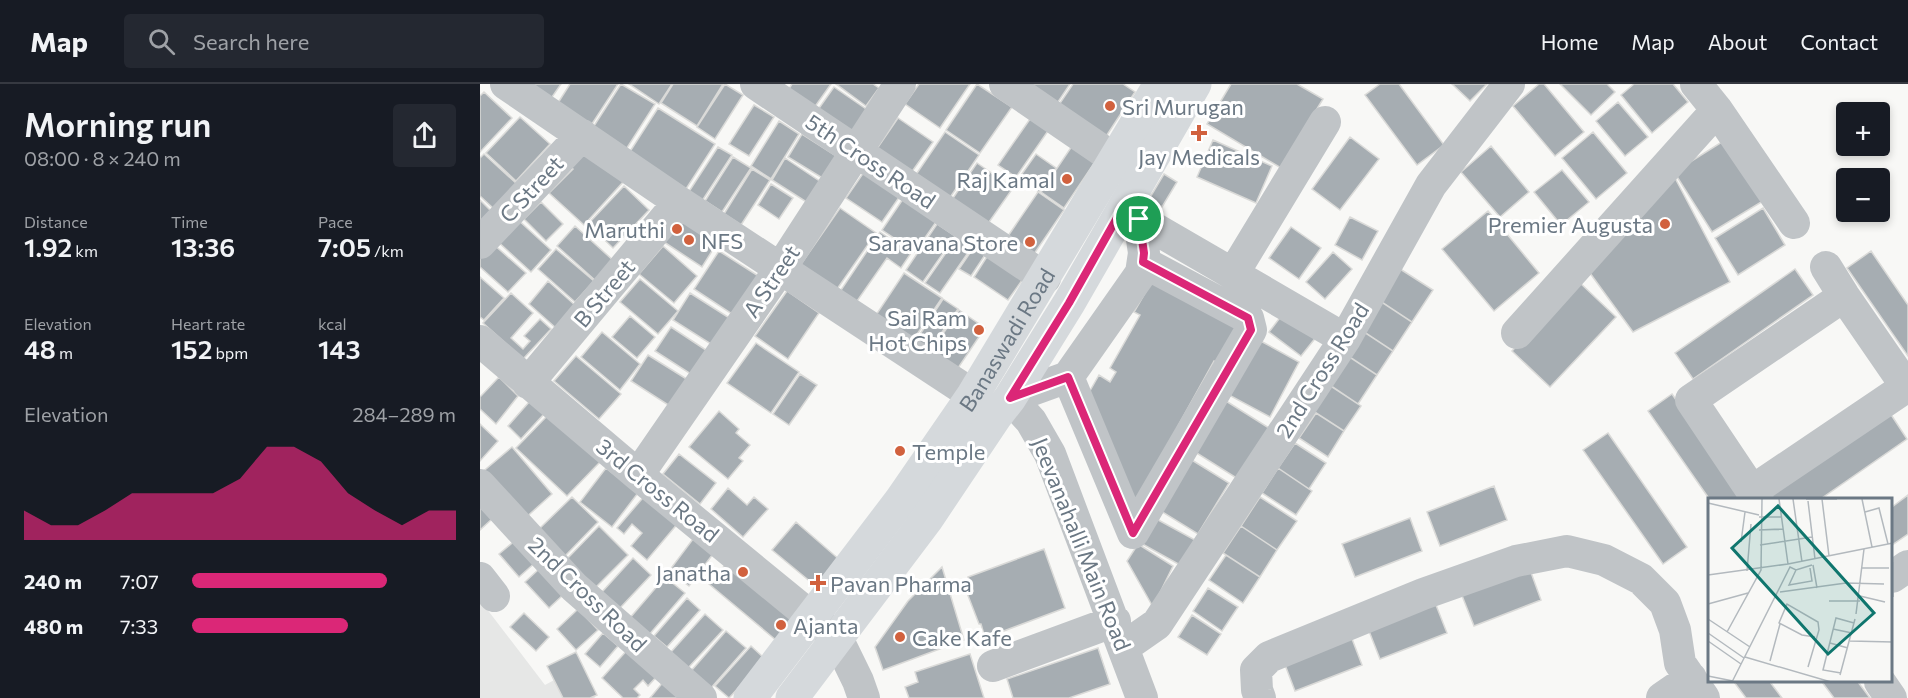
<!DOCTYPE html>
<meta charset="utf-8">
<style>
:root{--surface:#171b24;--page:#242831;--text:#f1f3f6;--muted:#9ea1a6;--line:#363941;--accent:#db2777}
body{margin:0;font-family:Commissioner,sans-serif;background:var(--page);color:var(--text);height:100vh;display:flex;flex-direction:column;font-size:22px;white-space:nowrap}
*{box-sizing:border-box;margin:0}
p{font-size:20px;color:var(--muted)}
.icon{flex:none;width:33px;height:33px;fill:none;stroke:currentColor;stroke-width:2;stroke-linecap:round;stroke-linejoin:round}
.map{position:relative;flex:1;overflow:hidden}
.sheet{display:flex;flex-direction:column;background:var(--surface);width:480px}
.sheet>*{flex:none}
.buttons{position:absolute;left:1356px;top:18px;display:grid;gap:12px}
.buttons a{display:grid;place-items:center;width:54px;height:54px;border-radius:6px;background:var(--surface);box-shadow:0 3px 9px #0003;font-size:30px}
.pin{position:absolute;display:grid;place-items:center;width:51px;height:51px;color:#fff;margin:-26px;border:3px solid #fff;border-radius:50%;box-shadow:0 2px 6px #0007}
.round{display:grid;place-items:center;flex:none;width:63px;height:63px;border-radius:6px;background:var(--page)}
.summary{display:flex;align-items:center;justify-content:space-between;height:102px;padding:0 24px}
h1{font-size:33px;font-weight:600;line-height:45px}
.figures{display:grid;grid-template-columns:repeat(3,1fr);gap:9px;height:102px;padding:6px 24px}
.figures div{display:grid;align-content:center}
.figures b{font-size:26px;font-weight:600}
.figures small{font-size:16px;font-weight:400}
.figures p{font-size:16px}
.chart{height:168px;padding:12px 24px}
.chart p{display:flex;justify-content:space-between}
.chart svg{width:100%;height:108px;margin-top:6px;fill:var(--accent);opacity:.7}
ul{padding:0 24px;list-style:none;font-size:20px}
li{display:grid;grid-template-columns:96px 72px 1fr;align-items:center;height:45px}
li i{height:15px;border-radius:8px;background:var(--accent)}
header{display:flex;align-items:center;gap:36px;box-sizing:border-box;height:84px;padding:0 30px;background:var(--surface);border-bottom:2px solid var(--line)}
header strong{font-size:28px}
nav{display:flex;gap:33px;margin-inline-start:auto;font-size:21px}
.search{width:420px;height:54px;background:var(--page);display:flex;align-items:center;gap:15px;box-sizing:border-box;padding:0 21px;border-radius:6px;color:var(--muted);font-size:22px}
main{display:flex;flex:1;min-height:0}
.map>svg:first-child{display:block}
.built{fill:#e6e7e6}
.building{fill:#a6adb2;stroke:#dadad8;stroke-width:1.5}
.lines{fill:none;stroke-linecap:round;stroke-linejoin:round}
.minor{stroke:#c0c4c7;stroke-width:32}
.major{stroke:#d5d9dc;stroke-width:33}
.route-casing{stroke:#fff;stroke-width:12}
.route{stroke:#db2777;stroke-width:8}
.poi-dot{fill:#d1613e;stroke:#fff;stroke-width:2}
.labels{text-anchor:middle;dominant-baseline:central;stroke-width:6;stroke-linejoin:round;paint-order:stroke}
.poi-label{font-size:22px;fill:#6b7884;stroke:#fff;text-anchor:start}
.street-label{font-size:22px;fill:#6b7884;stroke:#fff}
.inset-road{fill:none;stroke:#b3b9be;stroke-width:1.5}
.view{fill:#0f766e;fill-opacity:0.15;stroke:#0f766e;stroke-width:3}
.inset-edge{fill:none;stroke:#6b7884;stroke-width:3}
</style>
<header>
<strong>Map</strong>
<div class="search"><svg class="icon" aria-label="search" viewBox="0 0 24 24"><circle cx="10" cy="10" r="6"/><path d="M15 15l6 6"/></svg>Search here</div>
<nav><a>Home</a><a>Map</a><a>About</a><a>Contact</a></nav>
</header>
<main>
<section class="sheet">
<div class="summary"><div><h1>Morning run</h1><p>08:00 · 8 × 240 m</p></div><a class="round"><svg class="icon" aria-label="share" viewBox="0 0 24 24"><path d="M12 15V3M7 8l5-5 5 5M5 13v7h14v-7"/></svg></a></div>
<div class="figures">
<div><p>Distance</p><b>1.92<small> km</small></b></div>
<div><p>Time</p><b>13:36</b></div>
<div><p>Pace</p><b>7:05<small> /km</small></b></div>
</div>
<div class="figures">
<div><p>Elevation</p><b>48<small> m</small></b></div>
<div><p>Heart rate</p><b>152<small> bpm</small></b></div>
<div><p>kcal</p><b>143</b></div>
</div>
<div class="chart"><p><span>Elevation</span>284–289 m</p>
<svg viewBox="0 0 160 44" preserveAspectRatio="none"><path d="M0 44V32L10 38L20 38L30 32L40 25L50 25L60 25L70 25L80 19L90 6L100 6L110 12L120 25L130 32L140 38L150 32L160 32V44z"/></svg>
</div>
<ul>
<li><b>240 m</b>7:07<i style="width:74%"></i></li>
<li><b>480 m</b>7:33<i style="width:59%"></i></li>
</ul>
</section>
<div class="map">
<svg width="1428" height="614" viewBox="0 0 1428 614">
<rect width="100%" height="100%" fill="#f8f8f6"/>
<path class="built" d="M 0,516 L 65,601 L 100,582 L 115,614 L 0,614 Z"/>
<path class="building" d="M 47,0 L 81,0 L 70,16 Z
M 90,0 L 138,0 L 110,43 L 76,22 Z
M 141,0 L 175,20 L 145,67 L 112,45 Z
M 149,0 L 192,0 L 179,20 Z
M 193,0 L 243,0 L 217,42 L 181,19 Z
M 245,0 L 263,11 L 235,55 L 217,43 Z
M 312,0 L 351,0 L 334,24 L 308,6 Z
M 356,0 L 393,0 L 399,4 L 386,22 Z
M 439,0 L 490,0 L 460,44 L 425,20 Z
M 497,0 L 532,23 L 500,69 L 466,46 Z
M 551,0 L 590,0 L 576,21 Z
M 593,0 L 643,0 L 655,8 L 625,54 L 578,22 Z
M 751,0 L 817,0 L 843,15 L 801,84 L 727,40 Z
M 900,0 L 919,0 L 964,61 L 937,81 L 885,11 Z
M 972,0 L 1007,0 L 990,17 Z
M 1059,0 L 1064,0 L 1104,48 L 1075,72 L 1033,22 Z
M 1080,0 L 1127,0 L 1135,8 L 1111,31 Z
M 1154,0 L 1193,0 L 1208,18 L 1172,49 L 1141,11 Z
M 354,3 L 389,27 L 373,51 L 337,27 Z
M 4,8 L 32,34 L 0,68 L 0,12 Z
M 1138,18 L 1168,53 L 1145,72 L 1116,37 Z
M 274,21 L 294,33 L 269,72 L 249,60 Z
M 178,24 L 235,60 L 206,105 L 149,69 Z
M 40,33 L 70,60 L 36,97 L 6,69 Z
M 418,34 L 453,58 L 431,89 L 396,66 Z
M 550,35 L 568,47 L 536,93 L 518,81 Z
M 299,37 L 319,50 L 291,95 L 271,82 Z
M 465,48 L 499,71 L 469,115 L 435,92 Z
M 1113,48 L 1147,89 L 1116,115 L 1082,74 Z
M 322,50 L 358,73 L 344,95 L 308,73 Z
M 870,53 L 899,75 L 860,126 L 832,105 Z
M 733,56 L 792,82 L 776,119 L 717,93 Z
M 1245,56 L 1283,117 L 1232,148 L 1194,88 Z
M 106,61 L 144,97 L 104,141 L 69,109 L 93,85 L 88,81 Z
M 592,62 L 615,78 L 584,124 L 561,108 Z
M 1011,62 L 1049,108 L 1020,133 L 981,88 Z
M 238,63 L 252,71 L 222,117 L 208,109 Z
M 4,70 L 37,100 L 14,125 L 0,112 L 0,74 Z
M 556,70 L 576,84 L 559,108 L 539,94 Z
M 253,73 L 271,84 L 242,128 L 225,117 Z
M 305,74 L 341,98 L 328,119 L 292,96 Z
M 497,79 L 533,104 L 507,141 L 471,117 Z
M 272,85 L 290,96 L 261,141 L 244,130 Z
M 1082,86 L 1109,118 L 1081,141 L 1054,108 Z
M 384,88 L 420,112 L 402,138 L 366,114 Z
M 684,90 L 697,98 L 682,123 L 669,115 Z
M 1195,94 L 1250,198 L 1153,248 L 1107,185 Z
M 291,100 L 313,114 L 299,135 L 278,121 Z
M 144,102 L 169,126 L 133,164 L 108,140 Z
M 558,108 L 584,126 L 554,170 L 528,152 Z
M 423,115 L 456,138 L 435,168 L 402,146 Z
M 0,116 L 12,128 L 0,141 Z
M 61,118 L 83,140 L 66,157 L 44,135 Z
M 360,124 L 396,149 L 355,208 L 319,183 Z
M 1283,124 L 1305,161 L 1258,191 L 1235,154 Z
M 1008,127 L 1059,189 L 1014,227 L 962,165 Z
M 870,133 L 898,147 L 882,176 L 855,161 Z
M 36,134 L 71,166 L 51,188 L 16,156 Z
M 200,134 L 237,159 L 222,183 L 184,158 Z
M 457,140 L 475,152 L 443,198 L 426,186 Z
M 95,142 L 135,178 L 117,198 L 77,162 Z
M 811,143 L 841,164 L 819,195 L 789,174 Z
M 400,148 L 431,169 L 421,184 L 407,174 L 375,220 L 359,209 Z
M 477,153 L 492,163 L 460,209 L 445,199 Z
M 12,159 L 46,189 L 28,208 L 0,183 L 0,172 Z
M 183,162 L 217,192 L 194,219 L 159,190 Z
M 494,163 L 505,171 L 491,192 L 479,185 Z
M 76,165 L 114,197 L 95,218 L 58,185 Z
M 239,167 L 280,193 L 255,232 L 214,205 Z
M 1391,167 L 1428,221 L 1428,272 L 1367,184 Z
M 853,168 L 872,185 L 845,215 L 826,198 Z
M 508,171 L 543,195 L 528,216 L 494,193 Z
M 917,183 L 953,206 L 932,238 L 896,214 Z
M 1315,185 L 1333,211 L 1213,295 L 1195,269 Z
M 424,189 L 462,214 L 431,259 L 394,234 Z
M 676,190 L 764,246 L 743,282 L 734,277 L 698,342 L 659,430 L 607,312 L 619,291 L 630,298 L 636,288 L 630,284 L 660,231 L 654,228 Z
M 0,193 L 24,214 L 4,236 L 0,233 Z
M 160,195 L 198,227 L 178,250 L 140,218 Z
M 68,197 L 96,222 L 77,245 L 49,220 Z
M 1098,197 L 1136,233 L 1070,303 L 1032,267 Z
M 307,207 L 339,229 L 308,275 L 275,252 Z
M 31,209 L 53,229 L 31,254 L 43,265 L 50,257 L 44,252 L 60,235 L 71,245 L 43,275 L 3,239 Z
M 210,209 L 251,235 L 234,262 L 193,236 Z
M 463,215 L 478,225 L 449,267 L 435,258 Z
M 897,215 L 932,238 L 913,267 L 877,243 Z
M 479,226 L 505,244 L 476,287 L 450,269 Z
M 805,227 L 837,252 L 821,272 L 789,248 Z
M 150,232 L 175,253 L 157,274 L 132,253 Z
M 191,243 L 232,270 L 217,294 L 175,267 Z
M 878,244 L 913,267 L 897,291 L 862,268 Z
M 122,248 L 160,280 L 140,306 L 101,273 Z
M 777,255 L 819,278 L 790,333 L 747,310 Z
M 276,259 L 319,288 L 291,329 L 247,299 Z
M 865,270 L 897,291 L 878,320 L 846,299 Z
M 168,271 L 213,299 L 196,326 L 151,297 Z
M 96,272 L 141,310 L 119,335 L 74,297 Z
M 320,290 L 337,301 L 309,341 L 293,330 Z
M 19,293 L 38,312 L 16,340 L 0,325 L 0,313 Z
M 847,299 L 881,322 L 864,347 L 830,325 Z
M 1192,310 L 1266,416 L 1230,416 L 1168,327 Z
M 50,317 L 64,330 L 41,355 L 28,342 Z
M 746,317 L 789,344 L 758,395 L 715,368 Z
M 239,327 L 259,345 L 256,349 L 270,361 L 259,374 L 263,377 L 248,395 L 209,363 Z
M 836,329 L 864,347 L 848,373 L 819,354 Z
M 1410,329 L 1427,355 L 1339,416 L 1292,416 L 1289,412 Z
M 69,330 L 120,378 L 87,412 L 36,364 Z
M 0,340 L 18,357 L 0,377 Z
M 1128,349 L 1207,463 L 1183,480 L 1103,366 Z
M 815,359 L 846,379 L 829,405 L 798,384 Z
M 32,363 L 72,410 L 42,437 L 0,390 Z
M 199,370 L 236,399 L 220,420 L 183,390 Z
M 707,373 L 749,399 L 718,450 L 676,424 Z
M 126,384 L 158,409 L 132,443 L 100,418 Z
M 798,384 L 832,407 L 816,431 L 782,409 Z
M 1014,402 L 1027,436 L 960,462 L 947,428 Z
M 248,404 L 267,421 L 274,413 L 288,425 L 263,453 L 231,425 Z
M 167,409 L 199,438 L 167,476 L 151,462 L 162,449 L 152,440 L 144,450 L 137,444 Z
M 1428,411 L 1428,450 L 1412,461 L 1412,423 Z
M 92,413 L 118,438 L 85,472 L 58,446 Z
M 780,413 L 817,437 L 797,466 L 761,442 Z
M 0,423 L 12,435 L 0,446 Z
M 671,432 L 715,456 L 700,481 L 657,457 Z
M 930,434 L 942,467 L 875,493 L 862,460 Z
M 316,438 L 361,477 L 338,504 L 292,466 Z
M 119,442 L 148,471 L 112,507 L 83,479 Z
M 761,442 L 797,466 L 780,493 L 743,469 Z
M 216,451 L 236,466 L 209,502 L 189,487 Z
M 38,454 L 57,477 L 39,493 L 19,470 Z
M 658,460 L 693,482 L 673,523 L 647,477 Z
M 564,465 L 585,524 L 505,554 L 501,540 L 499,540 L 487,509 L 493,507 L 488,493 Z
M 746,471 L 780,493 L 763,519 L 729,496 Z
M 153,474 L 171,491 L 140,524 L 122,508 Z
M 251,474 L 319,531 L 297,557 L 229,500 Z
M 462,483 L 484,556 L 403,586 L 395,563 L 428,517 Z
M 1049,483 L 1061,516 L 994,542 L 981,509 Z
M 59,485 L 83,511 L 69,524 L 45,498 Z
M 185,493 L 205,509 L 168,552 L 149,535 Z
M 728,504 L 758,523 L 742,547 L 713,527 Z
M 207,514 L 220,526 L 187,563 L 174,552 Z
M 954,516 L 967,549 L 900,575 L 887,542 Z
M 98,525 L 118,546 L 96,566 L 77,545 Z
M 44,529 L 69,553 L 56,567 L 30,543 Z
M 225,530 L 243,546 L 208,584 L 191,568 Z
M 712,531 L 741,550 L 727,571 L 698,553 Z
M 246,547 L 266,564 L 231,604 L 211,587 Z
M 869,547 L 882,581 L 815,607 L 802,573 Z
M 123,549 L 138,562 L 120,583 L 105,570 Z
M 271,562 L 285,575 L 249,614 L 235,602 Z
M 149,564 L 178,591 L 168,602 L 163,596 L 154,605 L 160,611 L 157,614 L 143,614 L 122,594 Z
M 618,564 L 630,600 L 589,614 L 533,614 L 527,595 Z
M 96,568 L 117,611 L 110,614 L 83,614 L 67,582 Z
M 490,570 L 504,614 L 429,614 L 425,603 L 438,598 L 435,588 Z
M 184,597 L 200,611 L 197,614 L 170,614 Z
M 1254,598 L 1290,598 L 1302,614 L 1266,614 Z
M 1342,598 L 1378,598 L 1390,614 L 1354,614 Z"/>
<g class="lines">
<path class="minor" d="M 26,0 L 199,118 L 493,311
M 276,0 L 565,194
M 525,0 L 636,76
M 1216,0 L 1237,26 L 1314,139
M 648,129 L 865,255
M 659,135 L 664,169 L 661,189 L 588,293 L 530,314 L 551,337 L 570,370 L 662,614
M 0,159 L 102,51
M 1346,183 L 1364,212 L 1428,305
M 753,190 L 845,38
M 1037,249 L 1237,26
M 0,257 L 158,391 L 357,554 L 378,597 L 384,614
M 588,293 L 653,449 L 771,246 L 768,234 L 663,178
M 48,299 L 199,118
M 158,391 L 300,185 L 420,0
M 0,401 L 94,503 L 221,614
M 1272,407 L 1426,303
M 1278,416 L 1211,316 L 1364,212
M 1412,493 L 1428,482
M 0,494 L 14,512
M 644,563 L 677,540 L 865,255 L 951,101 L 1029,0
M 513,582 L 635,537
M 1400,598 L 1411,614
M 780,614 L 777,606 L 776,586 L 789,573 L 943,510 L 1036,477 L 1087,467 L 1124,476 L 1161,495 L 1185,519 L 1195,546 L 1200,579 L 1224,614
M 1182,614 L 1211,594"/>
<g class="major">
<path id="s1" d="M 270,614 L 420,417 L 493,311 L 680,0"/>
<path d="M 312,614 L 447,435 L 516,332 L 530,314 L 589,219 L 715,0"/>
</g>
</g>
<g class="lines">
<g class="route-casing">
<path id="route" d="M 642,125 L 659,135 L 664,169 L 663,178 L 768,234 L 771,246 L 653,449 L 588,293 L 530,314 L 589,219 Z"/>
</g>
<use href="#route" class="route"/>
</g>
<g class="poi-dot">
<circle cx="630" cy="22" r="6"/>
<path d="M716 40h6v6h6v6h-6v6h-6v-6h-6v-6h6z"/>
<circle cx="587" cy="95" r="6"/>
<circle cx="1185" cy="140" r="6"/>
<circle cx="197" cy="145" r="6"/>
<circle cx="209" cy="156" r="6"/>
<circle cx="550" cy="158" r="6"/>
<circle cx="499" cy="246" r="6"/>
<circle cx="420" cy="367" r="6"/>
<circle cx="263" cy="488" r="6"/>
<path d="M335 490h6v6h6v6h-6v6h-6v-6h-6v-6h6z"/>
<circle cx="301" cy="541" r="6"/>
<circle cx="420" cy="553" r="6"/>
</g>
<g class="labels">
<g class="poi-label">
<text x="642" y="22">Sri Murugan</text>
<text x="719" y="72" text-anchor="middle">Jay Medicals</text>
<text x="575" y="95" text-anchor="end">Raj Kamal</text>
<text x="1173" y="140" text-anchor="end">Premier Augusta</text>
<text x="185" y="145" text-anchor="end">Maruthi</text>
<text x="221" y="156">NFS</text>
<text x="538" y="158" text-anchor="end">Saravana Store</text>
<text x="487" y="233" text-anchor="end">Sai Ram<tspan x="487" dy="25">Hot Chips</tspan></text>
<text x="432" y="367">Temple</text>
<text x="251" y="488" text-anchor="end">Janatha</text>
<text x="350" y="499">Pavan Pharma</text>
<text x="313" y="541">Ajanta</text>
<text x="432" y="553">Cake Kafe</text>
</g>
<g class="street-label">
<text transform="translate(391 77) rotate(34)">5th Cross Road</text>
<text transform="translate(51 105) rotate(-47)">C Street</text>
<text transform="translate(291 197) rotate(-56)">A Street</text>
<text transform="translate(124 209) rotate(-50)">B Street</text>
<text stroke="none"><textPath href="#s1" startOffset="441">Banaswadi Road</textPath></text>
<text transform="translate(842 286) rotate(-58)">2nd Cross Road</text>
<text transform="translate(178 406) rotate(39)">3rd Cross Road</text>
<text transform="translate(602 460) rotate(68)">Jeevanahalli Main Road</text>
<text transform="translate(108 510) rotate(44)">2nd Cross Road</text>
</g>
</g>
<g transform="translate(1228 414)">
<rect width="184" height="184" fill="#f8f8f6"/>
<path class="inset-road" d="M 71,1 L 80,66M 85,1 L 94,64M 98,1 L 129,1M 114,1 L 121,58M 154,1 L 164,49M 100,3 L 107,61M 0,5 L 51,17M 157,14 L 171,10 L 180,46M 51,19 L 73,19M 51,32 L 75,31M 33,44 L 37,14M 52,47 L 104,39M 185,64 L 185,99M 105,67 L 109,90M 154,70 L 181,70M 88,72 L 81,87 L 104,83 L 102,70M 39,73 L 43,26M 0,77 L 80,66 L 185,45M 72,94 L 138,85 L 176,86M 152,98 L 177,104M 121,103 L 152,103M 0,106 L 40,95M 148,116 L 156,51M 0,121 L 42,149M 125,131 L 144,135M 19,134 L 53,72 L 54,1M 0,135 L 36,160M 0,143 L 33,166M 142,143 L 185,144M 122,145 L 140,150M 37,159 L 123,184M 62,163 L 72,126M 100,169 L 111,132 L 110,124 L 79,106 L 71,125 L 94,137 L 107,139M 133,175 L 115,172 L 128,120 L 146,125M 132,177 L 147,121M 0,178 L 25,183M 24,184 L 82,69 L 88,72 L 104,67"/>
<path class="view" d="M 70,8 L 166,115 L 120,156 L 24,50 Z"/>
<rect width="184" height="184" class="inset-edge"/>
</g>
</svg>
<div class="buttons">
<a>+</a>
<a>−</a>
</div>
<div class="pin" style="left:659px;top:135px;background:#1e9e55"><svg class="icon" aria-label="arrive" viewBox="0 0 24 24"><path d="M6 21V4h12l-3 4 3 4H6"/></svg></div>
</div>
</main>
